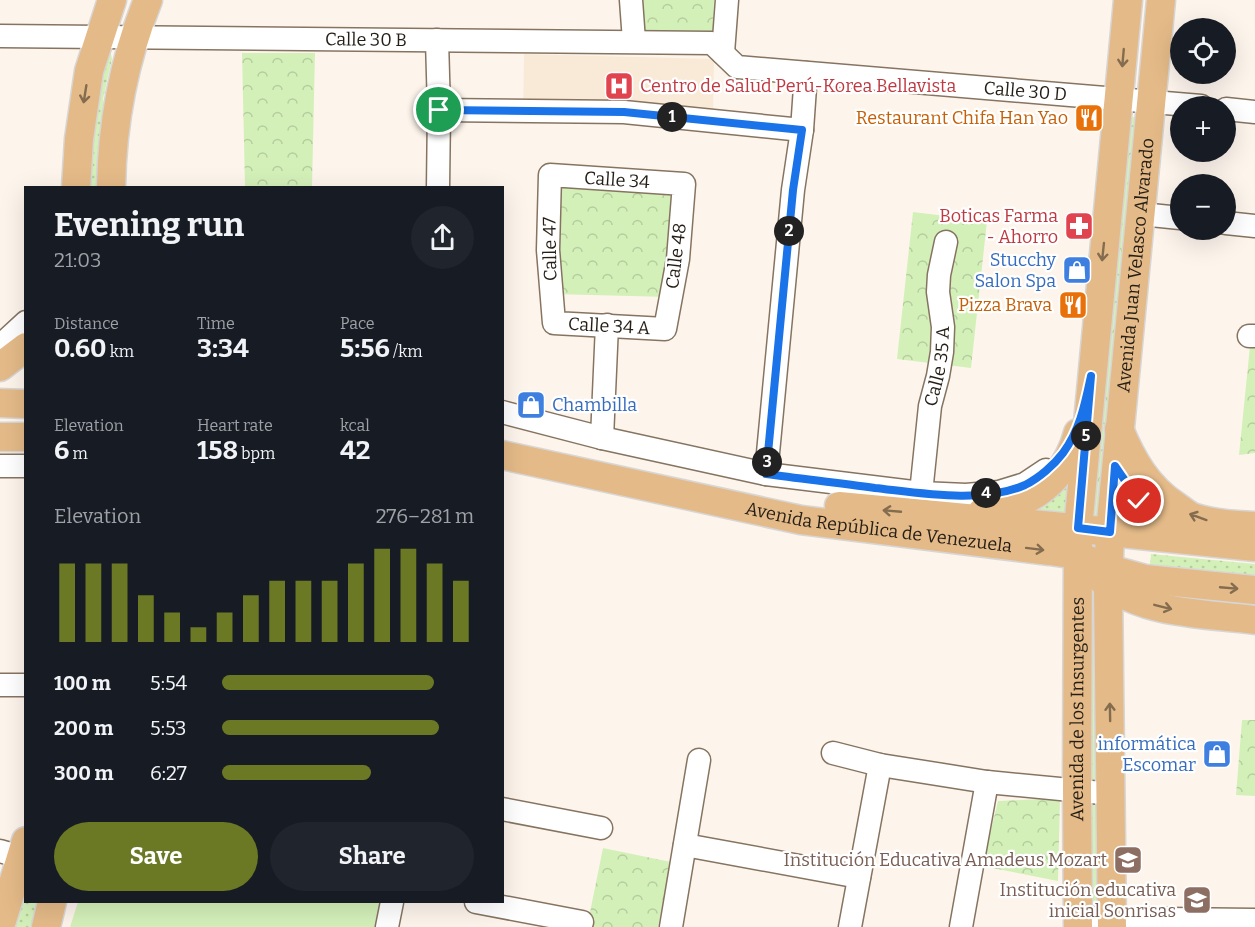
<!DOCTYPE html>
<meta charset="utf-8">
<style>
:root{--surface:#171b24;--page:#20242c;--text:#f1f3f6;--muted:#9ea1a6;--accent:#6b7824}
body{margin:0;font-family:Bitter,serif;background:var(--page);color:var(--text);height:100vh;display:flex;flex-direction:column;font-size:22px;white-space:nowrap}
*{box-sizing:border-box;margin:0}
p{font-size:20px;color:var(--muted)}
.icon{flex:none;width:33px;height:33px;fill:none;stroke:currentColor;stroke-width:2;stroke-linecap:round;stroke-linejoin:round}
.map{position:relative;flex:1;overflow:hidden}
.sheet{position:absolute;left:24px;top:186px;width:480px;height:717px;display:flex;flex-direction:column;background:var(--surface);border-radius:0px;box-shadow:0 6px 24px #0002}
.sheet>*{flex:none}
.fabs{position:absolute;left:1170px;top:18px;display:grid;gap:12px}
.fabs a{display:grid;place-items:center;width:66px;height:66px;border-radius:50%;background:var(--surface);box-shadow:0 6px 24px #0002;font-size:30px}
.pin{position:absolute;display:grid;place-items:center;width:51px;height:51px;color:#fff;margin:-26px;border:3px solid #fff;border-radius:50%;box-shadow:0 2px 6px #0007}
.km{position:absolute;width:30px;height:30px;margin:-15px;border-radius:50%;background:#222;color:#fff;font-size:16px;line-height:30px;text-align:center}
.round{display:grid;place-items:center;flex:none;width:63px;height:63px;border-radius:32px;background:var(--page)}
.summary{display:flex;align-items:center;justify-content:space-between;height:102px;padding:0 30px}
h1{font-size:33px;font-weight:700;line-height:45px}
.metrics{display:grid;grid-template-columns:repeat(3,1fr);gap:9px;height:102px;padding:6px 30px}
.metrics div{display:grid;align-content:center}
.metrics b{font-size:26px;font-weight:700}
.metrics small{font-size:16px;font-weight:400}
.metrics p{font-size:16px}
.chart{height:168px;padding:12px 30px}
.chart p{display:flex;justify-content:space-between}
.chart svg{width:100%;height:108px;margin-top:6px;stroke:var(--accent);stroke-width:6}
.cta{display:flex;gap:12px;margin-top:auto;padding:12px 30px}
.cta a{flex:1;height:69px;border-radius:36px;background:var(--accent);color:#fff;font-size:24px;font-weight:700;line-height:69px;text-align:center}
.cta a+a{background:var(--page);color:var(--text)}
ul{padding:0 30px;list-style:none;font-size:20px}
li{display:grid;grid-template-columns:96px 72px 1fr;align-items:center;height:45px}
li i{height:15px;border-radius:8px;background:var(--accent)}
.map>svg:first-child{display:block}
.education{fill:#f9ead7}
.grass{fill:url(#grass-dots)}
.park{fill:url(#park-crowns)}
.garden{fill:#d4f0b9}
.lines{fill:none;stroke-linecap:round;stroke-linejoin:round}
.minor-casing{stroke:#867461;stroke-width:25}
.major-casing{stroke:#d8d6d5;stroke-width:31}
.minor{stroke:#fff;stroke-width:22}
.major{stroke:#e4ba88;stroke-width:28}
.oneway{stroke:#846c4f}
.route-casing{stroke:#fff;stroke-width:12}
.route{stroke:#1a73e8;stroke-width:8}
.labels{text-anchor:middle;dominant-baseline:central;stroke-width:4.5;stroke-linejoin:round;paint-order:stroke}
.street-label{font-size:18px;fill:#251e16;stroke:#fff}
.health-label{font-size:18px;fill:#be3a42;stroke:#fff;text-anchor:start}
.food-label{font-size:18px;fill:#c56008;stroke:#fff;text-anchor:end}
.shop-label{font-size:18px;fill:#366cbe;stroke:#fff;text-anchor:end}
.education-label{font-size:18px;fill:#785e54;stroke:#fff;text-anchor:end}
</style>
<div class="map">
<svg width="1255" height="927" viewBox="0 0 1255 927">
<defs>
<pattern id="grass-dots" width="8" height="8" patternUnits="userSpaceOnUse" patternTransform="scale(1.5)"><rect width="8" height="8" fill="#d4f0b9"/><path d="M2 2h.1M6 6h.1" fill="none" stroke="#b6cd9e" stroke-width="1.8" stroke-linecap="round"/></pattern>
<pattern id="park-crowns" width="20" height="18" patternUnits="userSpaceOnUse" patternTransform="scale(1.5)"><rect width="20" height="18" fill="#d4f0b9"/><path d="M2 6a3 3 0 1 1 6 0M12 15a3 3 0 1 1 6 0" fill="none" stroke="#b6cd9e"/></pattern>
</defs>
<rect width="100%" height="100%" fill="#fdf5ec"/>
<path class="education" d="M 524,54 L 714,59 L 713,119 L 523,114 Z"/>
<path class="grass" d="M 108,53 L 111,54 L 112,59 L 103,99 L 106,116 L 102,187 L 85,188 L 90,121 Z
M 1073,473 L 1070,516 L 1022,512 Z
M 1151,554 L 1255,564 L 1255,575 L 1150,565 Z
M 25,881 L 26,902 L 40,902 L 34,927 L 12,927 Z"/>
<path class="park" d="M 641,0 L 714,0 L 713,32 L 642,32 Z
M 242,53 L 315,53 L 312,187 L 245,187 Z
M 1123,113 L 1136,118 L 1101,519 L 1085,514 Z
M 555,182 L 675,188 L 669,297 L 552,294 Z
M 913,212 L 987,221 L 971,368 L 897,359 Z
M 1250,346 L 1255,347 L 1255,453 L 1239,455 Z
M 1082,611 L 1101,614 L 1103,910 L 1086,909 Z
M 1242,720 L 1255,720 L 1255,796 L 1236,795 Z
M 1060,798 L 1058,881 L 982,866 L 998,801 Z
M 603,848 L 671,862 L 658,927 L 587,927 Z"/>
<path class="garden" d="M 78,902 L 383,902 L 379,927 L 70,927 Z"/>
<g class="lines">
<g class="minor-casing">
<g id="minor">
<path d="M 631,0 L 634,41"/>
<path id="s1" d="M 0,36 L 712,43 L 737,67 L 1201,106"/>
<path d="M 437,40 L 439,110 L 438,188"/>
<path d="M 723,53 L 727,0"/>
<path d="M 1226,109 L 1255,112"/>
<path d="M 439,110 L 624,112 L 802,130"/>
<path d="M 550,175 L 684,184 L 678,259 L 665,329 L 554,323 L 548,250 Z"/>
<path d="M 1141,214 L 1180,218"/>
<path d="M 1226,223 L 1255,226"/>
<path d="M 1249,336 L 1255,336"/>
<path d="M 0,346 L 26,322"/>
<path d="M 502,412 L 602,438 L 766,474 L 921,493 L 966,495 L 999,492 L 1025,484 L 1046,470"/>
<path d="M 602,438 L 607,325"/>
<path d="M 0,466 L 26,466"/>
<path d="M 766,474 L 793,190 L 802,130 L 806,73"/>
<path id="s2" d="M 921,493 L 930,406 L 938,376 L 942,352 L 943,327 L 938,292 L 939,275 L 946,242"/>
<path d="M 0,685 L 26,685"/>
<path d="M 833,753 L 880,765 L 987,782 L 1112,794"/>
<path d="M 502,809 L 601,828"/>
<path d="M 685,845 L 859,877"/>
<path d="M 0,851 L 21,857"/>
<path d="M 476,902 L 582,922"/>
<path d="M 1078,918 L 1255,920"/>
<path d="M 387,927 L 392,902"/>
<path d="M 671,927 L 699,760"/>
<path d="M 850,927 L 880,765"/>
<path d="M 961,927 L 987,782"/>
</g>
</g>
<g class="major-casing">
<g id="major">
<path d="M 76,188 L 79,139 L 89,71 L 112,0"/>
<path d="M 111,188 C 112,123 124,60 148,0"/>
<path d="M 0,367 L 26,347"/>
<path d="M 0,403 L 26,404"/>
<path d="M 1119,429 C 1132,460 1147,487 1176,506 C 1182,510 1188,516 1195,518 C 1215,524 1235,525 1255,526"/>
<path d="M 0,437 L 26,437"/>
<path id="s3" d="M 502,455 L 801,520 L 1050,551 L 1077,555 L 1109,569 L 1145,579 L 1255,590"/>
<path d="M 1117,470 C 1134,499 1157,521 1186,538"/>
<path d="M 839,506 L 1053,526 L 1255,547"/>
<path d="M 982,512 C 1031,506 1065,481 1078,433"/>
<path d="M 1098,576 C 1137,615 1203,613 1255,620"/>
<path d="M 0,927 L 26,841"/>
<path d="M 46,927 L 52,902"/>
<path id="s4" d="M 1078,927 L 1077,790 L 1078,528 L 1128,0"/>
<path id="s5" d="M 1112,927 L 1108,586 L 1110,532 L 1161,0"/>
</g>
</g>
<use href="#minor" class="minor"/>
<use href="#major" class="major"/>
</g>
<defs><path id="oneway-shaft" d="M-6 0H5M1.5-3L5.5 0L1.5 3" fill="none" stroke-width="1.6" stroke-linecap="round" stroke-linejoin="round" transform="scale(1.5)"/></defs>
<g class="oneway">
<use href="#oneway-shaft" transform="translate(1123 58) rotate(95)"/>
<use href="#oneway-shaft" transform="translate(85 94) rotate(99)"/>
<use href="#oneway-shaft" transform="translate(1103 252) rotate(96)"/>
<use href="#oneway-shaft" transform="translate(892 511) rotate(-175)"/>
<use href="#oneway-shaft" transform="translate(1198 517) rotate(-160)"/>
<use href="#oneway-shaft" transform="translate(1035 549) rotate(7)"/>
<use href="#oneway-shaft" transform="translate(1229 588) rotate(5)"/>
<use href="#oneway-shaft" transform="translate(1163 607) rotate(14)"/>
<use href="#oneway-shaft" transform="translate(1110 712) rotate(-91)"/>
</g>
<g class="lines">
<g class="route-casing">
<path id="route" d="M 439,110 L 624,112 L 802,130 L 793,190 L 766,474 C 803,479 839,483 875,488 C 920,493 982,504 1025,485 C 1039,478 1054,465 1063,453 C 1080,430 1085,404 1091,376 L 1078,528 L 1110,532 L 1115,466 L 1139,501"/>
</g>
<use href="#route" class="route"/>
</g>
<defs>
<g id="hospital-square" transform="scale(1.5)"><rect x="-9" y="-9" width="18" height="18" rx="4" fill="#e0444e" stroke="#fff"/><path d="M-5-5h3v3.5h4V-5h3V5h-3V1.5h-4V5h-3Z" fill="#fff"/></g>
<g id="restaurant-square" transform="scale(1.5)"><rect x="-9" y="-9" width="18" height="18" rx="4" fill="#e8710a" stroke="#fff"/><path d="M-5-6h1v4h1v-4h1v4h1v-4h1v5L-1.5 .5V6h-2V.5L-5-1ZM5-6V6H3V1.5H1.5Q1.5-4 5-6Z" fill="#fff"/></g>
<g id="pharmacy-square" transform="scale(1.5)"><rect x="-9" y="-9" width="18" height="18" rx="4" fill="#e0444e" stroke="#fff"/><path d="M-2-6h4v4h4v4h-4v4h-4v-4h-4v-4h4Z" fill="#fff"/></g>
<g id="shop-square" transform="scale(1.5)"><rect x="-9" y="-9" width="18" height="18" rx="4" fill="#3f7fe0" stroke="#fff"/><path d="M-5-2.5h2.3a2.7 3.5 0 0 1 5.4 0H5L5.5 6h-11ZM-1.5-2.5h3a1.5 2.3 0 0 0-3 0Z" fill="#fff"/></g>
<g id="school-square" transform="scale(1.5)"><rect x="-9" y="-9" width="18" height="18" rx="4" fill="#8d6e63" stroke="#fff"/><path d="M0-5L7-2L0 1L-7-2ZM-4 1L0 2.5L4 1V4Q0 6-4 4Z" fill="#fff"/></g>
</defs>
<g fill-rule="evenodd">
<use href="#hospital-square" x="619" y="86"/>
<use href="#restaurant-square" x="1089" y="118"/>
<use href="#pharmacy-square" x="1079" y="226"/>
<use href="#shop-square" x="1077" y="270"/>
<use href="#restaurant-square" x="1073" y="305"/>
<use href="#shop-square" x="531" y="405"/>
<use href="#shop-square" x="1217" y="754"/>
<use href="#school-square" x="1128" y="860"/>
<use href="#school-square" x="1197" y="900"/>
</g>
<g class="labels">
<g class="street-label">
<text stroke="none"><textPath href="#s1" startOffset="366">Calle 30 B</textPath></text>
<text stroke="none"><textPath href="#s1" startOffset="1036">Calle 30 D</textPath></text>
<text transform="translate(617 180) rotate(4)">Calle 34</text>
<text transform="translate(550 249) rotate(-91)">Calle 47</text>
<text transform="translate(676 256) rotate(-83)">Calle 48</text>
<text stroke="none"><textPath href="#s5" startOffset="663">Avenida Juan Velasco Alvarado</textPath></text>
<text transform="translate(609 326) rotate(3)">Calle 34 A</text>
<text stroke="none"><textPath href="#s2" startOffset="128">Calle 35 A</textPath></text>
<text stroke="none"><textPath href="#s3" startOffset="384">Avenida República de Venezuela</textPath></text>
<text stroke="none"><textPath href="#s4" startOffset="218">Avenida de los Insurgentes</textPath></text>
</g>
<g class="health-label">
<text x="640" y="86">Centro de Salud Perú-Korea Bellavista</text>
<text x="1058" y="216" text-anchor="end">Boticas Farma<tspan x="1058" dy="21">- Ahorro</tspan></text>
</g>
<g class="food-label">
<text x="1068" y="118">Restaurant Chifa Han Yao</text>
<text x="1052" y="305">Pizza Brava</text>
</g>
<g class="shop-label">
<text x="1056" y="260">Stucchy<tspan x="1056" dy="21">Salon Spa</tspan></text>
<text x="552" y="405" text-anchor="start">Chambilla</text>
<text x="1196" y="744">informática<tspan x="1196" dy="21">Escomar</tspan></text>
</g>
<g class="education-label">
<text x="1107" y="860">Institución Educativa Amadeus Mozart</text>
<text x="1176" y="890">Institución educativa<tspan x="1176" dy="21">inicial Sonrisas</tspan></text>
</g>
</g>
</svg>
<div class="fabs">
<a><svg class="icon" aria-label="locate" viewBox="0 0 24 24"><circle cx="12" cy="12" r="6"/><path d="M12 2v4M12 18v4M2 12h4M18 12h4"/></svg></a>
<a>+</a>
<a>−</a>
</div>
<div class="pin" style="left:439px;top:110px;background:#1e9e55"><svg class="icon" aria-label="arrive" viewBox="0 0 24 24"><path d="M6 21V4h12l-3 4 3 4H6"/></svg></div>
<div class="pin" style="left:1139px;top:501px;background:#d93025"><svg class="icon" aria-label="check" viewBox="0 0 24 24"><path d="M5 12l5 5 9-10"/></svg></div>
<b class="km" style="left:672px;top:117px">1</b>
<b class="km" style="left:789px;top:231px">2</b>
<b class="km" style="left:767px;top:462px">3</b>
<b class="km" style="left:986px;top:493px">4</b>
<b class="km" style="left:1086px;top:436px">5</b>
<section class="sheet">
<div class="summary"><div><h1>Evening run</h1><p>21:03</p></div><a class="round"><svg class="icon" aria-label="share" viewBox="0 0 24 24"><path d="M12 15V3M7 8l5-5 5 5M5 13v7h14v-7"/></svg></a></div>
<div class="metrics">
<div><p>Distance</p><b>0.60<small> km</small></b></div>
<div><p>Time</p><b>3:34</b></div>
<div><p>Pace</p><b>5:56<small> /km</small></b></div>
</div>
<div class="metrics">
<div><p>Elevation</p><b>6<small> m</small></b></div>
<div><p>Heart rate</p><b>158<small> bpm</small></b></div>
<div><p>kcal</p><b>42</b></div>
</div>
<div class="chart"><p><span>Elevation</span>276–281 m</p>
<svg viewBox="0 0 160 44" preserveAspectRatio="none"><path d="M5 44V12M15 44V12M25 44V12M35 44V25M45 44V32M55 44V38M65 44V32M75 44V25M85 44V19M95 44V19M105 44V19M115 44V12M125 44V6M135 44V6M145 44V12M155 44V19"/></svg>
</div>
<ul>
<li><b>100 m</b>5:54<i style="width:84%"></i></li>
<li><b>200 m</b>5:53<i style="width:86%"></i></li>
<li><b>300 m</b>6:27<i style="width:59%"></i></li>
</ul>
<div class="cta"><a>Save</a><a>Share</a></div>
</section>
</div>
